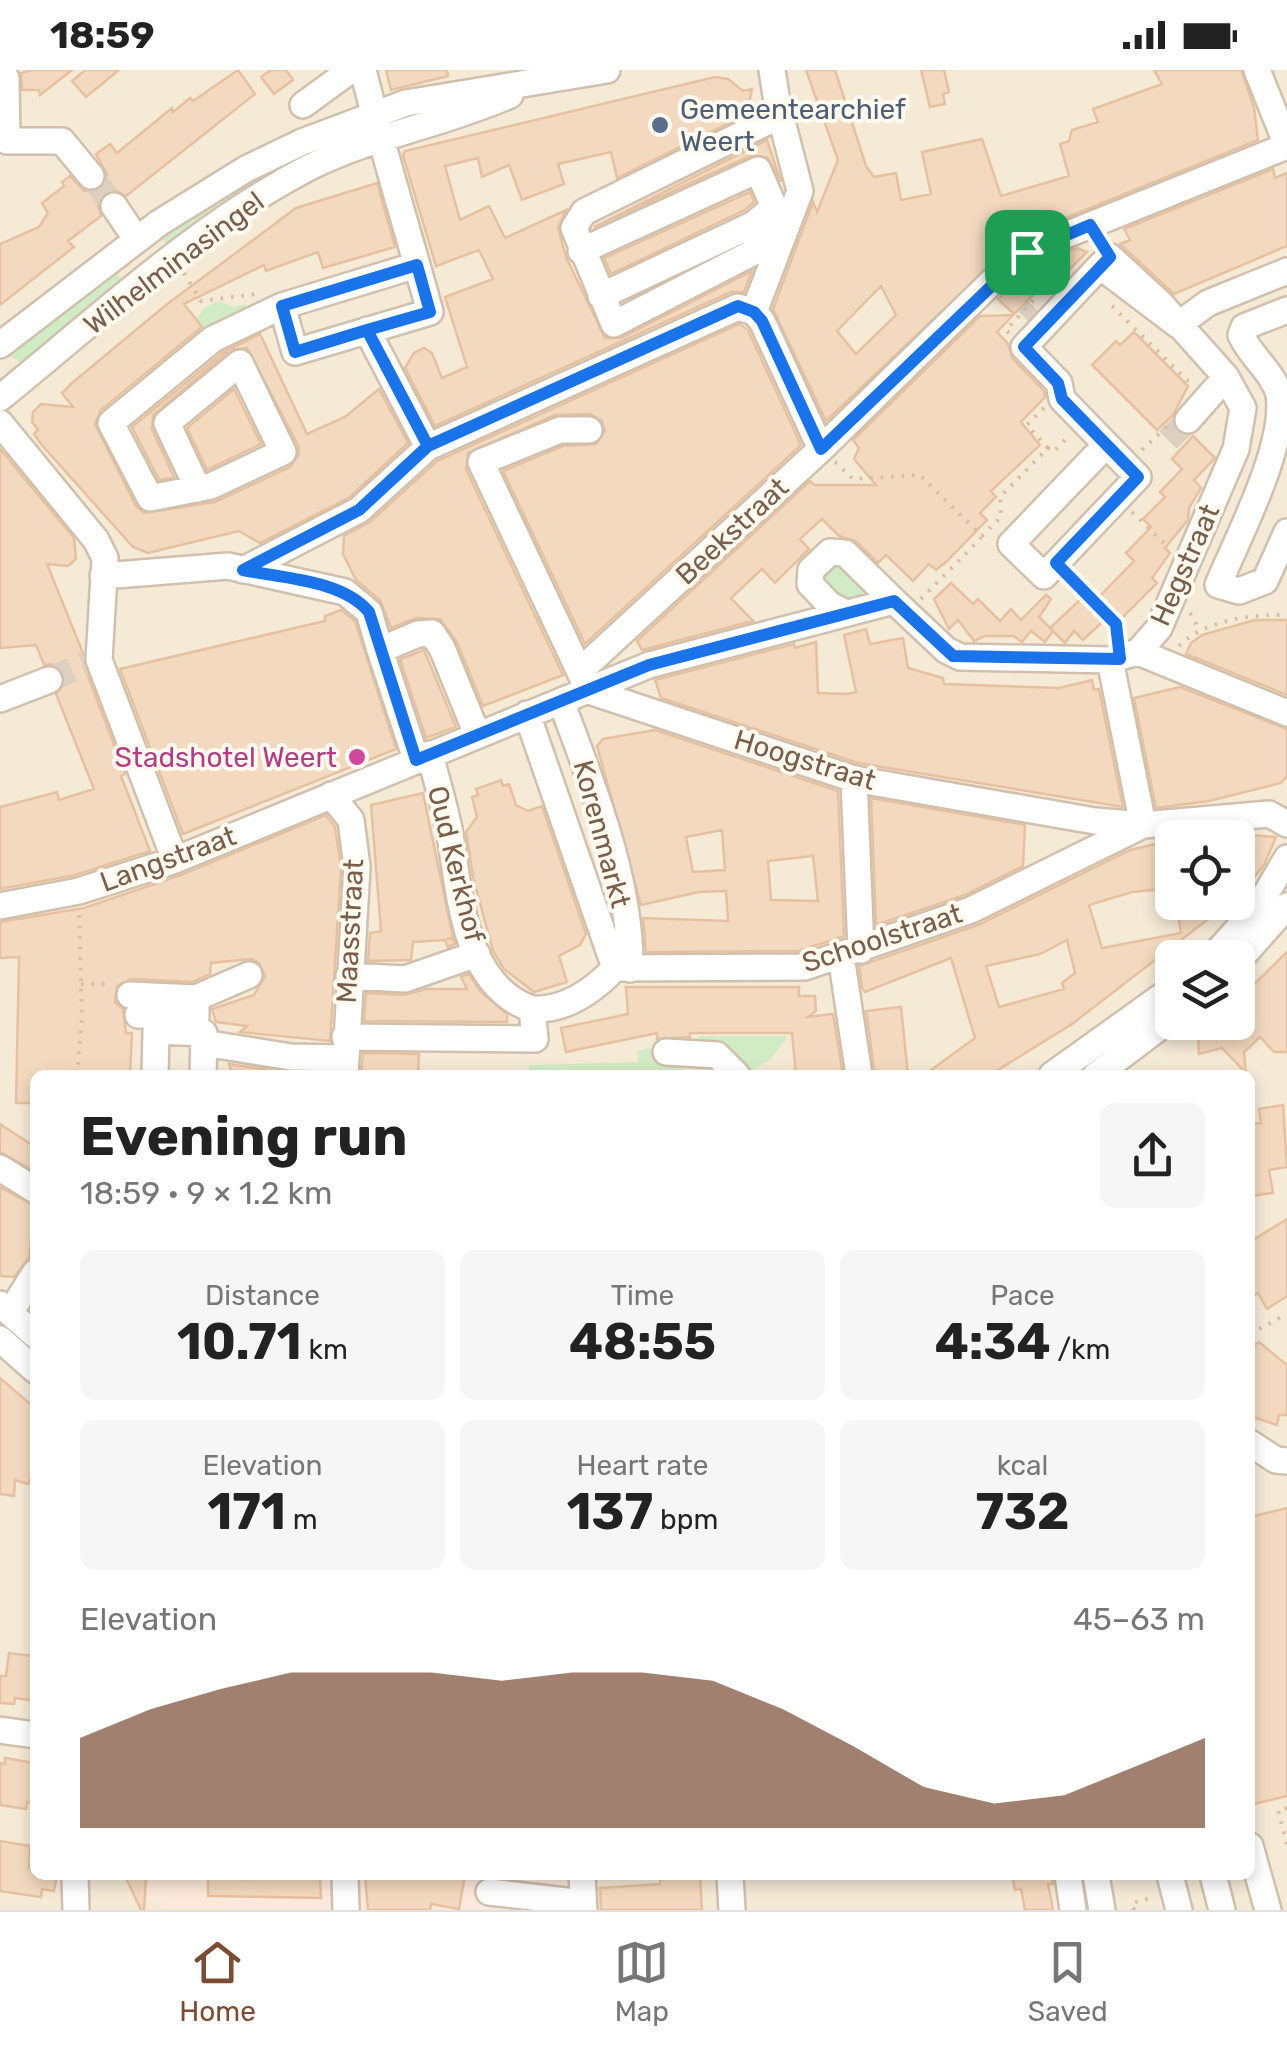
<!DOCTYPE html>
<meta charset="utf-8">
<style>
:root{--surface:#fff;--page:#f6f6f6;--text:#222;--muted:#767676;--line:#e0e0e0;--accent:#7c4b34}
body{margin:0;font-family:Rubik,sans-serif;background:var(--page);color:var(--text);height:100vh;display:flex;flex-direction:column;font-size:38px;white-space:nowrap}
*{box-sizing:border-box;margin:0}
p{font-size:32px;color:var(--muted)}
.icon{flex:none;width:55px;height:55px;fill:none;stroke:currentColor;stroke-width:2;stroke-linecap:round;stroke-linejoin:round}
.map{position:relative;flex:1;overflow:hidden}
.side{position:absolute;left:30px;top:1000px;width:1225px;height:810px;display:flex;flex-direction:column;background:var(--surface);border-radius:15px;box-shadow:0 5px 15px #0003}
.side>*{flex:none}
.controls{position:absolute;left:1155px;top:750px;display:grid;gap:20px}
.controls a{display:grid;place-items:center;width:100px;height:100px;border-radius:15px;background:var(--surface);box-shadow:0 5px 15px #0003;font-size:50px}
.pin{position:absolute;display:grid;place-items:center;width:85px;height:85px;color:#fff;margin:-42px;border-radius:20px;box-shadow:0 5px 15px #0006}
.round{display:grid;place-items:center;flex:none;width:105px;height:105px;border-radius:15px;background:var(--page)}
.headline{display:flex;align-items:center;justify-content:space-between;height:170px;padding:0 50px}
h1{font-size:55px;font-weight:700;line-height:75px}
.figures{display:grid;grid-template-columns:repeat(3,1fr);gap:15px;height:170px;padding:10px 50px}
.figures div{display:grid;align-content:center;border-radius:15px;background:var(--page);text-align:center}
.figures b{font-size:50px;font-weight:700}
.figures small{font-size:28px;font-weight:400}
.figures p{font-size:28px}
.chart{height:280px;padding:20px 50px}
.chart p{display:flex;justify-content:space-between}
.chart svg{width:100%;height:180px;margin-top:10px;fill:var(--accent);opacity:.7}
.status{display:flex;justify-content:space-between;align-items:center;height:70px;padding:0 50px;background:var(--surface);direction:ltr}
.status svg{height:28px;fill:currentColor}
.dock{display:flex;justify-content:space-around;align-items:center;height:140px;border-top:2px solid var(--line);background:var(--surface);font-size:28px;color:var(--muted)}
.dock a{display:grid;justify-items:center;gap:5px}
.dock .selected{color:var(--accent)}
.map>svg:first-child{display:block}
.residential{fill:#f5ead6;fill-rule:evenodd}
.commercial{fill:#fde9dc}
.green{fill:#d1ecc5}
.building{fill:#f3d9bf;stroke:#e7c19f;stroke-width:2.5;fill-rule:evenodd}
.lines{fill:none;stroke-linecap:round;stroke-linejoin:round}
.minor-tunnel{stroke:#dcd1c1;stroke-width:25;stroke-dasharray:25 12;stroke-linecap:butt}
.minor-casing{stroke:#d0c0ad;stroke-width:30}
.path{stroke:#d9bca1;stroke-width:4;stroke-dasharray:2.5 8;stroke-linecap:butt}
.minor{stroke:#fff;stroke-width:25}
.route-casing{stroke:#fff;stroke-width:20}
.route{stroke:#1a73e8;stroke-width:12}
.service-dot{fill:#5c6f8a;stroke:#fffaef;stroke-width:4}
.hotel-dot{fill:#d1479c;stroke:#fffaef;stroke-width:4}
.labels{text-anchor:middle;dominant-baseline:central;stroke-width:8;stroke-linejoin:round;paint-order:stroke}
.service-label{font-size:28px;fill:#4e5e75;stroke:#fffaef;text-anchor:start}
.street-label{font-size:28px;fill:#795f4b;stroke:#fffaef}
.hotel-label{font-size:28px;fill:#b23c85;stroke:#fffaef;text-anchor:end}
</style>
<div class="status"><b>18:59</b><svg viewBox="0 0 49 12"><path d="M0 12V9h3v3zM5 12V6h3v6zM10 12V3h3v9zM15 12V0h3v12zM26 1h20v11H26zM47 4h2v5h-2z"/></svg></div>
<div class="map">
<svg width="1287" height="1840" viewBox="0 0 1287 1840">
<rect width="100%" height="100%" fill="#fdf7e8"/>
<path class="residential" d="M 0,0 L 1287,0 L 1287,1840 L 0,1840 ZM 1172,768 L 1238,768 L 1238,832 L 1172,832 ZM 1172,888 L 1238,888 L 1238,952 L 1172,952 ZM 35,1005 L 1250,1005 L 1250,1805 L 35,1805 Z"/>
<path class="commercial" d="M 158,1805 L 599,1805 L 601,1829 L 652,1840 L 161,1839 L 160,1830 L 146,1830 L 145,1817 Z"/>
<path class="green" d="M 329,68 L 334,80 L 172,181 L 156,161 Z
M 111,196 L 127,217 L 20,303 L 20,293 L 3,280 Z
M 218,231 L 233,237 L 245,234 L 249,242 L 204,262 L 195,251 L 204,238 Z
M 837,492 L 875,527 L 845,535 L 822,512 L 822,502 Z
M 698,966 L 785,966 L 787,968 L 770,990 L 744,1004 L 697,977 Z
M 651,978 L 653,983 L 675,985 L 683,991 L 683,1005 L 529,1005 L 529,995 L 638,992 L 637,981 Z"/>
<path class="building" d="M 32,0 L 72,0 L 40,25 L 39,20 L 22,20 L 21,3 Z
M 85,0 L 119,0 L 86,27 L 72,11 Z
M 238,0 L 255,24 L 126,126 L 114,120 L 104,123 L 98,136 L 101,146 L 68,171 L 74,177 L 0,235 L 0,174 L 39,157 L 48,143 L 42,133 L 64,116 L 62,112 L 70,106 L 84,121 L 101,119 L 107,104 L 96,84 L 110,74 L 117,83 L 172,38 L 173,42 L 190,28 L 193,31 Z
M 271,0 L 286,0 L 293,10 L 274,24 L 261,7 Z
M 386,0 L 447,0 L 448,6 L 391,20 Z
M 806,0 L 835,0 L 866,96 L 874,107 L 896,103 L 901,130 L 931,124 L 922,82 L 982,69 L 1001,126 L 1069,106 L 1060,74 L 1069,71 L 1072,60 L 1098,52 L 1093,39 L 1162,14 L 1154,0 L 1241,0 L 1254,37 L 1258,70 L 1021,166 L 826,351 L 773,239 L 813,132 L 817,142 L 838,90 ZM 881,216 L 896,245 L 856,284 L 837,261 Z
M 921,0 L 944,0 L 949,22 L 943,24 L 945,34 L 930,37 Z
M 715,7 L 728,9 L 743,21 L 752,19 L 747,44 L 617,108 L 611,82 L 558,94 L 564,114 L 522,130 L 509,95 L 482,107 L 478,88 L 445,96 L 460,150 L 489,136 L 505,168 L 566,140 L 558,158 L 566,187 L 605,268 L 621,268 L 752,201 L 744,222 L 731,222 L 435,356 L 405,298 L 414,283 L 424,278 L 432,283 L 442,308 L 467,297 L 445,227 L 493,209 L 479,180 L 436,196 L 403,85 L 405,81 Z
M 767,70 L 781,112 L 768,88 L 752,85 L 594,157 Z
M 1273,99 L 1275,108 L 1287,103 L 1287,176 L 1174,224 L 1120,174 L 1130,170 L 1124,159 Z
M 377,113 L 395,177 L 323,198 L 318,182 L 266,201 L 264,195 L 184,234 L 202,257 L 101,340 L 95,354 L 136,436 L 144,443 L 215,432 L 290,397 L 299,384 L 298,375 L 247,278 L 230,280 L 153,345 L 152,359 L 174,407 L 159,410 L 132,357 L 222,283 L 260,264 L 307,364 L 345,347 L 379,319 L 408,373 L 350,427 L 260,473 L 239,461 L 148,483 L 133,477 L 41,374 L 34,364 L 38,360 L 32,352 L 33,342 L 41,334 L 73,337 L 62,323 L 72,313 L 166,235 L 296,138 Z
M 750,122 L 754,132 L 745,140 L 611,204 L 604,188 Z
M 1077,178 L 1087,182 L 1055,214 L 1050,208 L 1014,244 L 998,229 L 1039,193 Z
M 1013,245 L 997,262 L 1008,274 L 1012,288 L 1044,321 L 1045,327 L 1021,352 L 1040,375 L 991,421 L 996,427 L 980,443 L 987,450 L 946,492 L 936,500 L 929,494 L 913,511 L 886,485 L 878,493 L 856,471 L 839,466 L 822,449 L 800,469 L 809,479 L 775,513 L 762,499 L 731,528 L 753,551 L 642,580 L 637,571 L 810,411 L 814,415 L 876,415 L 854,389 L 859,378 L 853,370 L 980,246 Z
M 739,254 L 748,260 L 801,375 L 585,574 L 503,401 L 563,376 L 596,374 L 605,361 L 602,351 L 590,344 L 555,345 L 468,383 L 466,399 L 563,605 L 483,636 L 457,572 L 440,549 L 416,548 L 391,558 L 380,530 L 356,510 L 343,484 L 344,466 L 370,452 L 437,391 Z
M 1134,262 L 1188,316 L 1173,345 L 1157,360 L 1092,295 L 1116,271 L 1120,275 Z
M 234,319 L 261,374 L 207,400 L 187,358 Z
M 1193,366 L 1215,388 L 1194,410 L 1201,418 L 1189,438 L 1188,450 L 1165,478 L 1170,483 L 1152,508 L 1157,513 L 1119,551 L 1111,544 L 1083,570 L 1074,561 L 1065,573 L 1050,558 L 1084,526 L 1092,534 L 1134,491 L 1126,483 L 1151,457 L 1143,449 L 1165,427 L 1160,422 L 1182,399 L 1172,389 Z
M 0,379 L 74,468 L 76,489 L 68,496 L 47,494 L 83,583 L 84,596 L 125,704 L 121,706 L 150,781 L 75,805 L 0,819 L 0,737 L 57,722 L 59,730 L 94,719 L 56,624 L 65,613 L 64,603 L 52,594 L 44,595 L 36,575 L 0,578 Z
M 951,513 L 973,534 L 978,529 L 1000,551 L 1011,539 L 1021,550 L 1046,525 L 1051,529 L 1039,547 L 1053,561 L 1045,572 L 1031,561 L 1022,572 L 1014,566 L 985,566 L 974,571 L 958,550 L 949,559 L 934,529 Z
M 341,540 L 355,551 L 396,679 L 183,764 L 120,599 L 325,551 L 325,546 Z
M 1255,550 L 1287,550 L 1287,625 L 1186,584 L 1191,573 L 1202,565 Z
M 866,559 L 870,574 L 903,568 L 908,598 L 943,608 L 944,614 L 1059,618 L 1092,610 L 1094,620 L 1099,619 L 1123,737 L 858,693 L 661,628 L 655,610 L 794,574 L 795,578 L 816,572 L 818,623 L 847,624 L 856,622 L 844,565 Z
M 424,580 L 456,657 L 426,668 L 400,589 Z
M 1180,617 L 1287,659 L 1287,706 L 1281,713 L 1209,731 L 1156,738 L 1134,628 Z
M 655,660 L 838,721 L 844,866 L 799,881 L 646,882 L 643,848 L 728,851 L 726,821 L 699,822 L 641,835 L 597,676 L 603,669 ZM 722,760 L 725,800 L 693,802 L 686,767 ZM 813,786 L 818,831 L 771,830 L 768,791 Z
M 501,710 L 503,716 L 509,714 L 516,735 L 528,741 L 542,736 L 586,864 L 580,875 L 559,886 L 567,912 L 534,922 L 504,899 L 493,881 L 473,807 L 466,762 L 477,747 L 472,727 L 478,725 L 476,719 Z
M 423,723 L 453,868 L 447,869 L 453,868 L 455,874 L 448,877 L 445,870 L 413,872 L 411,890 L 368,891 L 370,863 L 381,861 L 371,735 Z
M 871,728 L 1025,755 L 1023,796 L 965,825 L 876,855 Z
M 326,745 L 335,757 L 341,798 L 330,971 L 240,962 L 247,956 L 216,952 L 212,939 L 254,925 L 265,906 L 259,893 L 252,889 L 211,893 L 210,904 L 193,912 L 131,909 L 117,916 L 115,932 L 123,939 L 126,963 L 132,963 L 130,1005 L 35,1005 L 35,1033 L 16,1033 L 19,887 L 0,888 L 0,852 L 84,838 L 181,805 Z
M 1238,764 L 1276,767 L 1264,795 L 1242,822 L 1238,808 Z
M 1172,770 L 1172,818 L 1132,822 L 1089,835 L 1102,878 L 1181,863 L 1176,832 L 1213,832 L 1216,843 L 1072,954 L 990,1005 L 924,1005 L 975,968 L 951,888 L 865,922 L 862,918 L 859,896 L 978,855 L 1130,780 ZM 1067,870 L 1075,903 L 1062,913 L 1064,919 L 999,937 L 986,896 L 1040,884 Z
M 1287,882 L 1287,982 L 1274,982 L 1260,967 L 1244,982 L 1246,1003 L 1222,978 L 1199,984 L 1198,966 L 1213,952 L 1238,952 L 1238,930 Z
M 469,904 L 480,921 L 507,944 L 507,952 L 364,951 L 366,923 L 405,925 L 425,919 L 467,919 L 461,907 Z
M 626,917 L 799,917 L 799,926 L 815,926 L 816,941 L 808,947 L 833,944 L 843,1005 L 796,1005 L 792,963 L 690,963 L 690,967 L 657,969 L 657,963 L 566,982 L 561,958 L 628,944 Z
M 901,937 L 908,1005 L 875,1005 L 866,941 Z
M 363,983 L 419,984 L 418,1002 L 361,1005 Z
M 229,994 L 288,1003 L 329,1005 L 232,1005 Z
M 1283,1035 L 1287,1097 L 1269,1100 L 1273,1123 L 1250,1126 L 1250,1054 L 1261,1053 L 1259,1039 Z
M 0,1054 L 35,1077 L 35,1101 L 0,1082 Z
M 0,1117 L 35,1136 L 29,1188 L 14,1207 L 0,1206 Z
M 1287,1149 L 1287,1226 L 1267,1239 L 1258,1223 L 1250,1228 L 1250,1172 Z
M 1259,1272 L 1287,1295 L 1287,1345 L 1279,1345 L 1277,1355 L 1250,1346 L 1250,1278 Z
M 0,1308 L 35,1338 L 35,1397 L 28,1414 L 15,1410 L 14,1426 L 0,1424 Z
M 1287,1438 L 1287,1726 L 1250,1735 L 1250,1447 Z
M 9,1583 L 34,1586 L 35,1631 L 15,1628 L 14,1634 L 0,1633 L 0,1606 L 6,1606 Z
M 5,1688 L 35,1693 L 35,1733 L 27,1732 L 26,1739 L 0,1735 L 0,1693 L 5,1694 Z
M 0,1771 L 30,1776 L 29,1798 L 35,1799 L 35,1805 L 57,1805 L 54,1821 L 42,1819 L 41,1827 L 0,1821 Z
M 250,1805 L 320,1805 L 321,1828 L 208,1826 L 208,1808 L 251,1809 Z
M 365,1805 L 465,1805 L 459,1839 L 431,1834 L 430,1840 L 368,1840 Z
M 660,1805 L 700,1805 L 702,1840 L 601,1840 L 600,1818 L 660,1814 Z
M 1012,1805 L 1052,1805 L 1053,1814 L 1048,1814 L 1053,1840 L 1025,1840 L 1021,1819 L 1015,1820 Z
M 126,1808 L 146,1808 L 144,1840 L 141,1840 Z"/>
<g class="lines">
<path class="minor-tunnel" d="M 91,106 L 114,136
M 1027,250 L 1037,240
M 1168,370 L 1188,350
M 49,610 L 87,593"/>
<g class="minor-casing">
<path id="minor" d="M 363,0 C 383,81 408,161 430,242 L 295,282 L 282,236 L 417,195
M 1257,0 L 1287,75
M 0,8 L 6,8 L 7,71 L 62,71 L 91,106
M 303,35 L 351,0
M 114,136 L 137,170
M 766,144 L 754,182 L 614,254 L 574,158 L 584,142 L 771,50 L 777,32 L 772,0
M 581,181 L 758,100 L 774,137 L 754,154 L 601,226
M 1100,196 L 1024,277 L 1059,313 L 1062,329 L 1138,407 L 1044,506 L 1011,474 L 1106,375
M 1287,240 L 1244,257 L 1241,265 C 1251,287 1272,301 1279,324 C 1287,375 1238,467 1218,515 L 1239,521 L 1265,511 L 1287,462
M 754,242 L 800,121 L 777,32
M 1178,255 L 1208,233 L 1287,201
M 367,260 L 428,377
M 0,275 L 159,153 L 246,99 L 302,72 L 406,33 L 607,0
M 0,328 C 99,248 196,156 310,97 C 374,65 445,54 510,25
M 1188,350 L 1226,307
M 0,353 L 96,470 L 105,488 L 99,590 L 175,790
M 198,419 L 167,353 L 240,293 L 283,382 L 211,416 L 150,428 L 111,353 L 213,269 L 282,236
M 243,500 L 359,440 L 428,377 L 738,237 L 754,242 L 762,251 L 821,379
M 103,506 L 228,496 L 345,522 L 369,542 L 380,580
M 844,542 L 830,535 L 810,514 L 811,500 L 830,482 L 845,483 L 894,531
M 1138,582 L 1287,643
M 580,601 L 821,379 L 1001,203 L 1031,179 L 1287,76
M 586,615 L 481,392 L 560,360 L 589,360
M 589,621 L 854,709 L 1095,751 L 1143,755 L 1269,744 L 1287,754
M 0,629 L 49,610
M 561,631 C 592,715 631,808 630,899
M 527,644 L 615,898
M 430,684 C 436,709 444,734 449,759 C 460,821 462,915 532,939
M 416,689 L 380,580 L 418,564 L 432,563 L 442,578 L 477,664
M 854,709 L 861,880
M 331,725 L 351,750 L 357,797 L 345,1005
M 0,836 L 79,821 L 175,790 L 649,595 L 894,531 L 946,580 L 960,587 L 1110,590 L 1138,582 L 1159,558 L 1236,379 L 1243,338 L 1226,307 L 1161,234 L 1110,187 L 1100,196 L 1178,255
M 841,886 L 859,1005
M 1212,888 L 1260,834 L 1287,788
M 1238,891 L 1287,836
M 615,898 L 805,897 L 971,840 L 1143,755 L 1110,590
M 349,906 L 405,909 L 477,884
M 130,925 L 196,928 L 196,947
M 196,928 L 249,905
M 138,945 L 182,946
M 345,967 L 535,969 L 532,939 C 565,941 593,921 615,898
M 204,973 L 291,987 L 345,988
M 666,982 L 717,985 L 737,1005
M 155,1005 L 156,961 L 204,963 L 203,1005
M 1052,1005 L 1172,919
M 1096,1005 L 1172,948
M 0,1098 L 35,1120
M 0,1234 L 35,1265
M 10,1243 L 35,1203
M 0,1269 L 35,1300
M 1250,1373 L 1276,1390 L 1287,1391
M 0,1660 L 35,1665
M 1250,1776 L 1268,1840
M 75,1805 L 76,1840
M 345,1805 L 346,1840
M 582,1805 L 584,1840
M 730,1805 L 732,1840
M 1068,1805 L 1073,1840
M 1096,1805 L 1102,1840
M 1170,1805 L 1179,1840
M 1213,1805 L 1222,1840
M 489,1822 L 583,1833"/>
</g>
<path class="path" d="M 184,203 L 201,231 L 257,224
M 1112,236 L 1192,315
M 1009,263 L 1006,260 L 1049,213 L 1037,201
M 1044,338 L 1027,355 L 1048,378
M 1142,380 L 1167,356
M 835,392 L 853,409 L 920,405 L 982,466 L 1001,447 L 1000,427 L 1048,378 L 1053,382 L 1070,365
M 1132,442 L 1168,477
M 1069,507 L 1115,554 L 1116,569
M 921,529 L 981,468
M 1190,543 L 1200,561
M 1179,576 C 1204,550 1252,544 1287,545
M 81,914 L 111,914
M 77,1005 L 82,949 L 79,840
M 589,1005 L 639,1005
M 1250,1264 L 1287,1244
M 1287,1738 L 1278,1740 L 1287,1775
M 1134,1840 L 1132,1833 L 1155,1827"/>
<use href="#minor" class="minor"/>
</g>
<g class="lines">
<g class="route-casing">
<path id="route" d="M 1027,182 L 821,379 L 762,251 L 754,242 L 738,236 L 428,376 L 367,260 L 295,282 L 282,236 L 417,195 L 430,242 L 367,260 L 428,376 L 359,440 L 243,500 C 282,508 343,510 369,542 L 416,690 L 649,595 L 894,531 L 953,586 L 1120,589 L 1116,554 L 1056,493 L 1138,407 L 1062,329 L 1058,313 L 1024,277 L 1110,187 L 1090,155 L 1027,182"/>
</g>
<use href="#route" class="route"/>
</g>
<circle class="service-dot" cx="660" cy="55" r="10"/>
<circle class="hotel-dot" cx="357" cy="687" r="10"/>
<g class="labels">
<g class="service-label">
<text x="680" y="39">Gemeentearchief<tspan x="680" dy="32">Weert</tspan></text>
</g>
<g class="street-label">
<text transform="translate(174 193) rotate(-37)">Wilhelminasingel</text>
<text transform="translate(732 461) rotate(-43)">Beekstraat</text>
<text transform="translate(1185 495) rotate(-66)">Hegstraat</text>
<text transform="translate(805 690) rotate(17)">Hoogstraat</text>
<text transform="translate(602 764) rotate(75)">Korenmarkt</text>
<text transform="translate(168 789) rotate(-20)">Langstraat</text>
<text transform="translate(456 794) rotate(76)">Oud Kerkhof</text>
<text transform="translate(350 861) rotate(-87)">Maasstraat</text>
<text transform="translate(882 868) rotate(-18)">Schoolstraat</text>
</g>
<g class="hotel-label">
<text x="337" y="687">Stadshotel Weert</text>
</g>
</g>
</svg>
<div class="controls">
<a><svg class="icon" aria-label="locate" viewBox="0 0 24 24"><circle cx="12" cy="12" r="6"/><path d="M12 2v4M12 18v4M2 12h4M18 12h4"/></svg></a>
<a><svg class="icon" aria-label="layers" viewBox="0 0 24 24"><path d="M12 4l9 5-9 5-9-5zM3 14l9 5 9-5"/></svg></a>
</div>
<div class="pin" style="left:1027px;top:182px;background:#1e9e55"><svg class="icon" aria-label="arrive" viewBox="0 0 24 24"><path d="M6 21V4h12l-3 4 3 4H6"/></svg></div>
<section class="side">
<div class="headline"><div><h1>Evening run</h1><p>18:59 · 9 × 1.2 km</p></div><a class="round"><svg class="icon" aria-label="share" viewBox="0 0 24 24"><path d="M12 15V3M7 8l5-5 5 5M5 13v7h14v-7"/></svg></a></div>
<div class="figures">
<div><p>Distance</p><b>10.71<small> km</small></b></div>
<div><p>Time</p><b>48:55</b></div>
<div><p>Pace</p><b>4:34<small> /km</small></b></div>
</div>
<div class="figures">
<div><p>Elevation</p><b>171<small> m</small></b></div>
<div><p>Heart rate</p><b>137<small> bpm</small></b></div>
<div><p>kcal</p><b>732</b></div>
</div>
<div class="chart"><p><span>Elevation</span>45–63 m</p>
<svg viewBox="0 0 160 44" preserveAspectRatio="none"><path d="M0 44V22L10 15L20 10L30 6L40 6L50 6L60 8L70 6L80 6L90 8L100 15L110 24L120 34L130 38L140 36L150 29L160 22V44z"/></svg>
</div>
</section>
</div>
<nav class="dock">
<a class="selected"><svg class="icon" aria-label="home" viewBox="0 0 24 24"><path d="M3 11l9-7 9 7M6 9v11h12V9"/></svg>Home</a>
<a><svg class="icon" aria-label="map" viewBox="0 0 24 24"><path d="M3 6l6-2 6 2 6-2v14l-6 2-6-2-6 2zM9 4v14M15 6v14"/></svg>Map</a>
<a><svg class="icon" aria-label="saved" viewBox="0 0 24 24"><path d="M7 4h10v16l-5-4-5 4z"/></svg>Saved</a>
</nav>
